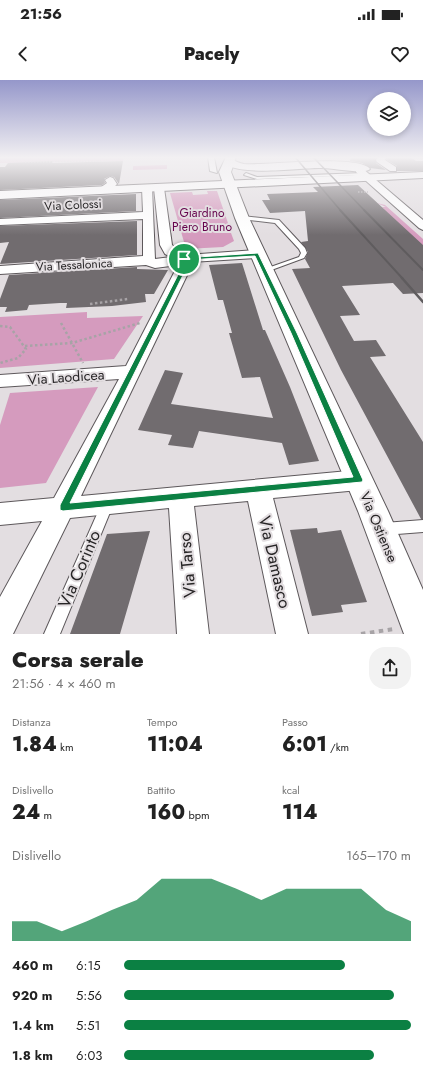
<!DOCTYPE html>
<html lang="it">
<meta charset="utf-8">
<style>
:root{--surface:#fff;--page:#f2f2f2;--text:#222;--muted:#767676;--accent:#0b8043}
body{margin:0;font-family:Jost,sans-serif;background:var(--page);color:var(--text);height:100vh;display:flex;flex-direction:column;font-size:15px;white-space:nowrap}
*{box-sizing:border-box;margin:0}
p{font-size:13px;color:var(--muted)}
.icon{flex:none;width:22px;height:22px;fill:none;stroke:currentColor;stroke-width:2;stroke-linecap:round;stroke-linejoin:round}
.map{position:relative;height:554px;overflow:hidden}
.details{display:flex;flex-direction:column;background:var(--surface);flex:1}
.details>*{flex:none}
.tools{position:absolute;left:367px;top:12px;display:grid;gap:8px}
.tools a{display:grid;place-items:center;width:44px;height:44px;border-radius:50%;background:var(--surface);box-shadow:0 2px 6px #0003;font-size:20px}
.pin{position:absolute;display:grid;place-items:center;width:34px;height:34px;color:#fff;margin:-17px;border:2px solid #fff;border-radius:50%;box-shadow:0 1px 4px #0007}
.round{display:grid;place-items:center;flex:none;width:42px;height:42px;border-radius:16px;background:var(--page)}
.overview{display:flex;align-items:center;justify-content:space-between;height:68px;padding:0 12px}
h1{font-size:22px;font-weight:800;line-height:30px}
.stats{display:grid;grid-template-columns:repeat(3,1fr);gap:6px;height:68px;padding:4px 12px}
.stats div{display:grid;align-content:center}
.stats b{font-size:20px;font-weight:800}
.stats small{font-size:11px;font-weight:400}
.stats p{font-size:11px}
.chart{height:112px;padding:8px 12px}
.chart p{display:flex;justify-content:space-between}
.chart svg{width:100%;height:72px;margin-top:4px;fill:var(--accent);opacity:.7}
ul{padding:0 12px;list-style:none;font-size:13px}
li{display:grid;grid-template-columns:64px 48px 1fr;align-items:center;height:30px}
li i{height:10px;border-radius:5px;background:var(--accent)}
.status{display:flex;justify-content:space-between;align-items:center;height:28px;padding:0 20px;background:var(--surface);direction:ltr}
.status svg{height:11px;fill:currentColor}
header{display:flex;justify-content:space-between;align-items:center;height:52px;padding:0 12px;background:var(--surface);font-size:18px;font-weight:800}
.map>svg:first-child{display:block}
.green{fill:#d59bbe}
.building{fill:#716c6f}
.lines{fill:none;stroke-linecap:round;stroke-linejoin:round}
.service-casing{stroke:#5d585b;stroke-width:2}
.pedestrian-casing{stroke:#5d585b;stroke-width:2}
.minor-casing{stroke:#5d585b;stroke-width:2}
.tertiary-casing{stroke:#5d585b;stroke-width:2}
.secondary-casing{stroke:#5d585b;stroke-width:2}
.path-far2{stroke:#a7a3a6;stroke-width:1.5;stroke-dasharray:1.5 1.5;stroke-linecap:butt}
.path-far1{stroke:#a7a3a6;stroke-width:2.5;stroke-dasharray:2.5 2.5;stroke-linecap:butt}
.path{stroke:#a7a3a6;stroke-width:4;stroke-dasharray:4.5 4.5;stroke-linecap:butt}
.service{fill:#fff;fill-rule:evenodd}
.pedestrian{fill:#fff;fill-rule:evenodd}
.minor{fill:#fff;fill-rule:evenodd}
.tertiary{fill:#fff;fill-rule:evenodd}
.secondary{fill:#fff;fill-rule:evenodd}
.rail-far2{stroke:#5f5c5e;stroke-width:1.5}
.rail-far1{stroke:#5f5c5e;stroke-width:2}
.rail{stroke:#5f5c5e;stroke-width:2.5}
.route{fill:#0b8043;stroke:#fff;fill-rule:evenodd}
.labels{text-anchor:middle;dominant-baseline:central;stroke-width:4;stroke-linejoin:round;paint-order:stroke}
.far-street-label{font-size:12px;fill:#272526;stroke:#e3dee1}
.far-park-label{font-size:12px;fill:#65034c;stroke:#e3dee1}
.street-label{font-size:14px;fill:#272526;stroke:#e3dee1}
.near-street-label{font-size:17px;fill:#272526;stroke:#e3dee1}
</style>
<div class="status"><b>21:56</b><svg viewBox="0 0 49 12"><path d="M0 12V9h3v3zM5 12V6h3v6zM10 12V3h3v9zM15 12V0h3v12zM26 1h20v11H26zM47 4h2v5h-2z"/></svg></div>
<header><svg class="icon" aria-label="back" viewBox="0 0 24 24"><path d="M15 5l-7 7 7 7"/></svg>Pacely<svg class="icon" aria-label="heart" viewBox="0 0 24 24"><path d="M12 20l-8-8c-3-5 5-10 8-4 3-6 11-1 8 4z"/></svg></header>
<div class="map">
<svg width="423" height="554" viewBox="0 0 423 554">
<rect width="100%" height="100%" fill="#e3dee1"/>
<path class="green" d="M 0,77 L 124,77 L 123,81 L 0,83 Z
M 167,85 L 167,89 L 133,90 L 133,86 Z
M 207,111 L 217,111 L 230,149 L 223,150 L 225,153 L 231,153 L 234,161 L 223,167 L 186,169 L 170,113 L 192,112 L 193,115 L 208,114 Z
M 377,123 L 385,125 L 423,159 L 423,172 L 382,127 L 386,127 Z
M 87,232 L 87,238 L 143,236 L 114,279 L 0,288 L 0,237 Z
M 98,307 L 46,403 L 0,408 L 0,345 L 10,313 Z"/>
<path class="building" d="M 351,77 L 376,77 L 376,83 L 386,90 L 370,88 L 362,83 L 350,81 Z
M 388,77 L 410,77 L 416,81 L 423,81 L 423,91 L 397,91 L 397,86 L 387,80 Z
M 53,81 L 52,83 L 123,81 L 119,104 L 114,97 L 110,96 L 104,99 L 105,103 L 102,105 L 0,110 L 0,87 L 5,87 L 8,83 Z
M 358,105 L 423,165 L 423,213 L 403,214 L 393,203 L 342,206 L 360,235 L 340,236 L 354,261 L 376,260 L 386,276 L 370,277 L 423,362 L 423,439 L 421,439 L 341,290 L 292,189 L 310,188 L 305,179 L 308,172 L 301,162 L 308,161 L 305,131 L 270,133 L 262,120 L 270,120 L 267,114 L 318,112 L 313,107 Z
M 136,114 L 136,131 L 0,138 L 0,120 Z
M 137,141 L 137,175 L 0,184 L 9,162 L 0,163 L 0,146 Z
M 242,183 L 263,250 L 265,250 L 290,307 L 319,381 L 289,385 L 282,363 L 199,351 L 193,368 L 168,365 L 172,355 L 138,350 L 165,290 L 183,293 L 171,324 L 273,338 L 260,297 L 242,298 L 229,253 L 232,253 L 223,220 L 218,220 L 209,185 Z
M 137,187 L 137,189 L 168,190 L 154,214 L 145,214 L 146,222 L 112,226 L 66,228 L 67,223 L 60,223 L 29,225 L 27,230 L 5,232 L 7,227 L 0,227 L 0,219 L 9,195 Z
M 317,448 L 318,453 L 341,450 L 367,522 L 341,525 L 343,532 L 312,536 L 290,450 Z
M 150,451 L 120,554 L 70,554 L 107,454 Z"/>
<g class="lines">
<g class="service-casing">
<path id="service" d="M 246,93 L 257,97 L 363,93 L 365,94 L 363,95 L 257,99 L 244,95 Z
M 242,136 L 279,140 L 305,168 L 307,173 L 304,178 L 266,192 L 262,192 L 262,190 L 299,177 L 301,173 L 299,169 L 275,143 L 240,139 L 240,137 Z
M 107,420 L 111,421 L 113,425 L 60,554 L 44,554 L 101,425 L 103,421 Z
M 423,440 L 423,452 L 384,455 L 379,453 L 377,449 L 379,445 L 384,443 Z"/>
</g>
<g class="pedestrian-casing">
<path id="pedestrian" d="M 208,77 L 214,77 L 217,93 L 210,91 Z"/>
</g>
<g class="minor-casing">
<path id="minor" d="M 378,77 L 387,77 L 385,80 L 396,87 L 396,91 L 390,91 L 377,82 L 376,80 Z
M 359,87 L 362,88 L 423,140 L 423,150 L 419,148 L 356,92 L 356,88 Z
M 110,97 L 113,98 L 117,104 C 113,109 105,114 98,112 L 97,110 L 107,103 L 105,100 Z
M 147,105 L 152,108 L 155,179 L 171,177 L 165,174 L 160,165 L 154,108 L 159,105 L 164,108 L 172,165 L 186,175 L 257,170 L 264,174 L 257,178 L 191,182 L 192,185 L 81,416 L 359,390 L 367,393 L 371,400 L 367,407 L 359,410 L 273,418 L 308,554 L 276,554 L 248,421 L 194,426 L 209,554 L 177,554 L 169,428 L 70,438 L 13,554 L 0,554 L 0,517 L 42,441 L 0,445 L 0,423 L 54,418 L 119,299 L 0,307 L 0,295 L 126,286 L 178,185 L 155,188 L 146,185 L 0,194 L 0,186 L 143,176 L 143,139 L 0,145 L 0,139 L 143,132 L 142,108 Z"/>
</g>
<g class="tertiary-casing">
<path id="tertiary" d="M 229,79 C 234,80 238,83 244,84 C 265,86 358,74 370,89 C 365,95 329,87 319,88 C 300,88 235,97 224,82 Z
M 423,92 L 423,98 L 0,119 L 0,111 Z"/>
</g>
<g class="secondary-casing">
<path id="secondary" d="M 226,77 L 236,77 L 231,92 L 249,138 L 388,431 L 423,510 L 423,554 L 404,554 L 358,431 L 235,138 L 219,92 Z"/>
</g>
<path class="path-far2" d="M 25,82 L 105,81 L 111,77
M 358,112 L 368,112
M 178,148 L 230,145"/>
<path class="path-far1" d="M 90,224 L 128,219
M 61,243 L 83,283
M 0,246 L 10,247 L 26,269 L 18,278 L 0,283
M 25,266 L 72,263 L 140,243"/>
<path class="path" d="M 361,554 L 394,549"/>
<use href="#service" class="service"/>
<use href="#pedestrian" class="pedestrian"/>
<use href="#minor" class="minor"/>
<use href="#tertiary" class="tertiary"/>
<use href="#secondary" class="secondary"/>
<path class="rail-far2" d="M 295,77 L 341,131
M 313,77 L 365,131"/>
<path class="rail-far1" d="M 340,130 L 403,199
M 364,130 L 423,190"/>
<path class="rail" d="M 402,198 L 423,222"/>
</g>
<linearGradient id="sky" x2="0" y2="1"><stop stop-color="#9597ca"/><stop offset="0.5" stop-color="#f2f0f2"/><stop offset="1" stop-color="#f2f0f2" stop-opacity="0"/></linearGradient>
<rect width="423" height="155" fill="url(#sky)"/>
<path class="route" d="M 258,173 L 297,253 L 363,400 L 362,402 L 63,431 L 60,430 L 60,425 L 183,185 L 182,178 ZM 255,176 L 291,253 L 353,397 L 70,423 L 188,185 L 186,180 Z"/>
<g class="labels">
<g class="far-street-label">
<text transform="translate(73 125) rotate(-3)">Via Colossi</text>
<text transform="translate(74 185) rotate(-3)">Via Tessalonica</text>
</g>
<g class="far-park-label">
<text x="202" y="133">Giardino<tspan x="202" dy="14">Piero Bruno</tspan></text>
</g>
<g class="street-label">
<text transform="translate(66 297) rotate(-4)">Via Laodicea</text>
<text transform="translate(379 447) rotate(67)">Via Ostiense</text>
</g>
<g class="near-street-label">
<text transform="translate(275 482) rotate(77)">Via Damasco</text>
<text transform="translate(187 485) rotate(-95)">Via Tarso</text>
<text transform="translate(79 489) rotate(-67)">Via Corinto</text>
</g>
</g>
</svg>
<div class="tools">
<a><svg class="icon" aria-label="layers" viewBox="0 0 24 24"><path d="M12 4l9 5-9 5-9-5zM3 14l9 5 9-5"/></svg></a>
</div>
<div class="pin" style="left:184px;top:179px;background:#1e9e55"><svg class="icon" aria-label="arrive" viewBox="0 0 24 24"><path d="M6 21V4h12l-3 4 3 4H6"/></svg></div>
</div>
<section class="details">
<div class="overview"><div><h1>Corsa serale</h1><p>21:56 · 4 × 460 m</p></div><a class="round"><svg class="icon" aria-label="share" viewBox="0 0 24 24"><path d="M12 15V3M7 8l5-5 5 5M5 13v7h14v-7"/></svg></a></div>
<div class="stats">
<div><p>Distanza</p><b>1.84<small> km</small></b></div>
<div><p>Tempo</p><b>11:04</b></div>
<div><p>Passo</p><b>6:01<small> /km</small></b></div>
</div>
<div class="stats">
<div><p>Dislivello</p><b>24<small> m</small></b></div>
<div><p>Battito</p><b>160<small> bpm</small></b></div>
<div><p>kcal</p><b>114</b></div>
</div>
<div class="chart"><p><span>Dislivello</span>165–170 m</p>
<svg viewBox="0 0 160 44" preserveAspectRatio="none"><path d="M0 44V32L10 32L20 38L30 32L40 25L50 19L60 6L70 6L80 6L90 12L100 19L110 12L120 12L130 12L140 12L150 25L160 32V44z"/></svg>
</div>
<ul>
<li><b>460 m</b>6:15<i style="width:77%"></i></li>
<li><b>920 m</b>5:56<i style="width:94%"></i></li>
<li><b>1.4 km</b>5:51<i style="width:100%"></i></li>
<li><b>1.8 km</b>6:03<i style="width:87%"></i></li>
</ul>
</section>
